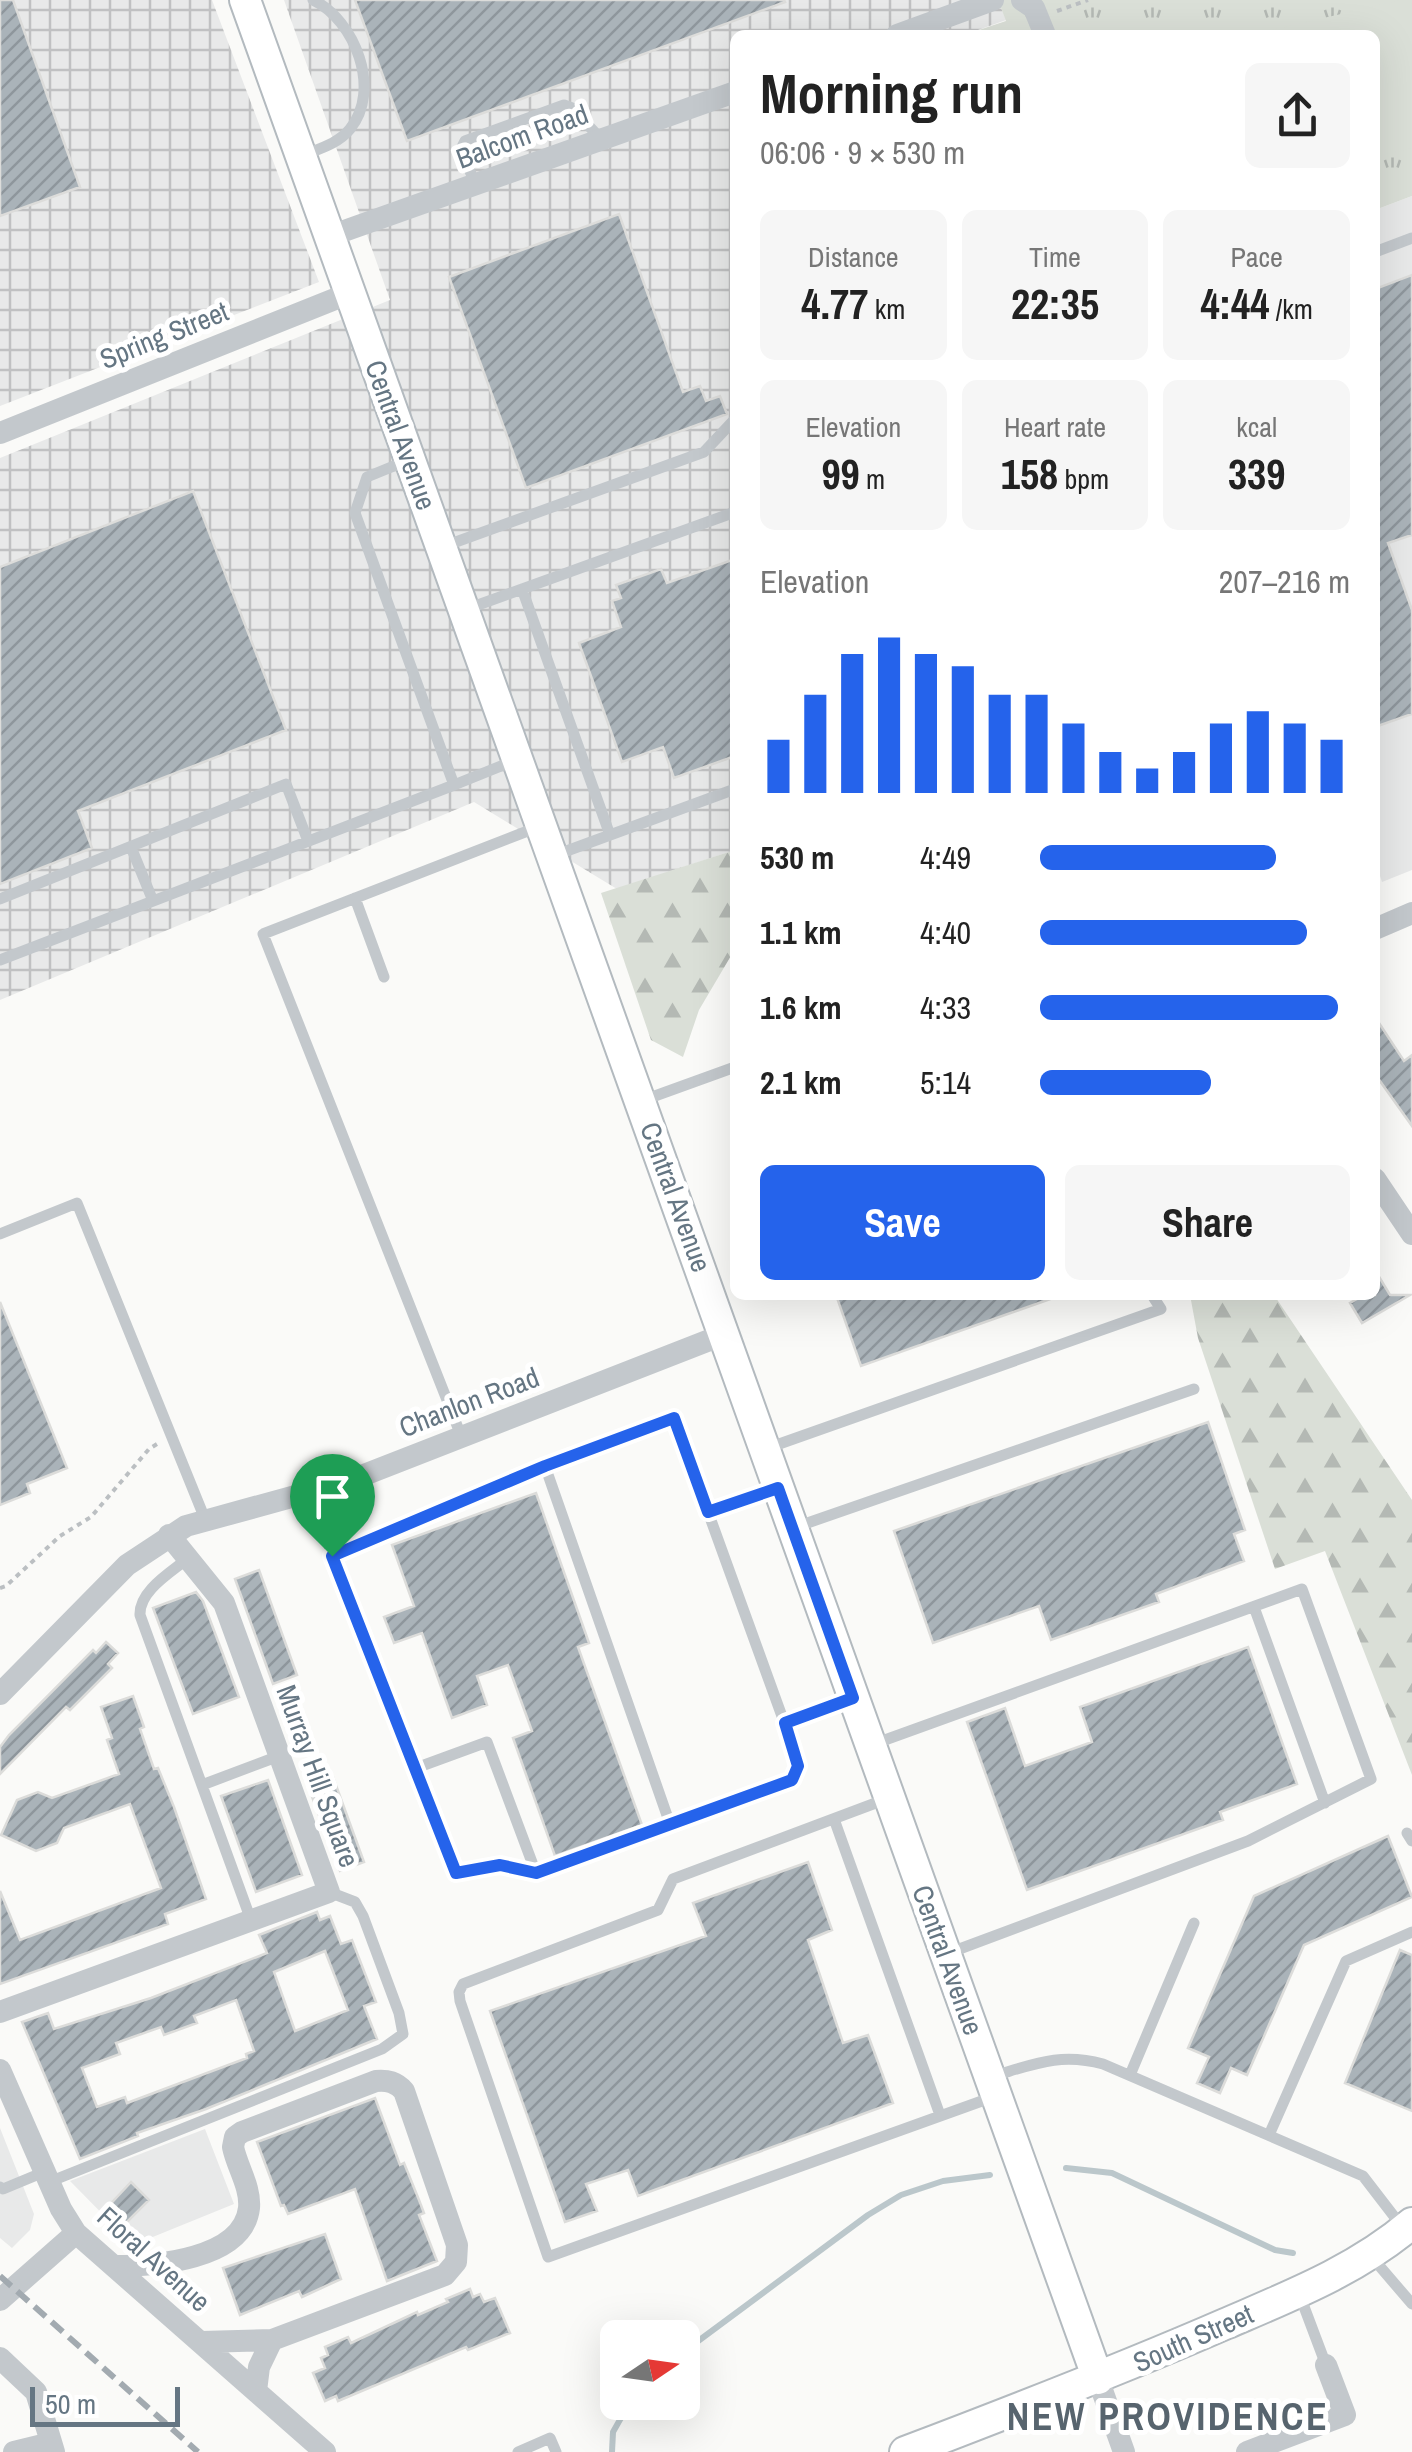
<!DOCTYPE html>
<meta charset="utf-8">
<style>
:root{--surface:#fff;--page:#f6f6f6;--text:#222;--muted:#767676;--accent:#2563eb}
body{margin:0;font-family:"Archivo Narrow",sans-serif;background:var(--page);color:var(--text);height:100vh;display:flex;flex-direction:column;font-size:38px;white-space:nowrap}
*{box-sizing:border-box;margin:0}
p{font-size:32px;color:var(--muted)}
.icon{flex:none;width:55px;height:55px;fill:none;stroke:currentColor;stroke-width:2;stroke-linecap:round;stroke-linejoin:round}
.map{position:relative;flex:1;overflow:hidden}
.drawer{position:absolute;left:730px;top:30px;width:650px;height:1270px;display:flex;flex-direction:column;background:var(--surface);border-radius:15px;box-shadow:0 10px 40px #0002}
.drawer>*{flex:none}
.needle{width:65px;rotate:77deg}
.controls{position:absolute;left:600px;top:2320px;display:grid;gap:20px}
.controls a{display:grid;place-items:center;width:100px;height:100px;border-radius:15px;background:var(--surface);box-shadow:0 10px 40px #0002;font-size:50px}
.scale{position:absolute;left:30px;bottom:25px;width:150px;box-sizing:border-box;padding-left:10px;border:5px solid #657683;border-top:0;font-size:28px;line-height:35px;white-space:nowrap;color:#657683;-webkit-text-stroke:8px #fff;paint-order:stroke}
.pin{position:absolute;display:grid;place-items:center;width:85px;height:85px;color:#fff;margin:-102px -42px;border-radius:50% 50% 50% 0;rotate:-45deg;box-shadow:0 0 10px #0007}
.pin .icon{rotate:45deg}
.round{display:grid;place-items:center;flex:none;width:105px;height:105px;border-radius:15px;background:var(--page)}
.head{display:flex;align-items:center;justify-content:space-between;height:170px;padding:0 30px}
h1{font-size:55px;font-weight:800;line-height:75px}
.stats{display:grid;grid-template-columns:repeat(3,1fr);gap:15px;height:170px;padding:10px 30px}
.stats div{display:grid;align-content:center;border-radius:15px;background:var(--page);text-align:center}
.stats b{font-size:42px;font-weight:800}
.stats small{font-size:28px;font-weight:400}
.stats p{font-size:28px}
.chart{height:280px;padding:20px 30px}
.chart p{display:flex;justify-content:space-between}
.chart svg{width:100%;height:180px;margin-top:10px;stroke:var(--accent);stroke-width:6}
.primary-button{display:flex;gap:20px;margin-top:auto;padding:20px 30px}
.primary-button a{flex:1;height:115px;border-radius:15px;background:var(--accent);color:#fff;font-size:40px;font-weight:800;line-height:115px;text-align:center}
.primary-button a+a{background:var(--page);color:var(--text)}
ul{padding:0 30px;list-style:none;font-size:32px}
li{display:grid;grid-template-columns:160px 120px 1fr;align-items:center;height:75px}
li i{height:25px;border-radius:12px;background:var(--accent)}
.map>svg:first-child{display:block}
.built{fill:#e8e9e9}
.industrial{fill:url(#industrial-grid)}
.grass{fill:url(#grass-tufts)}
.forest{fill:url(#forest-firs)}
.pitch{fill:#dadfd7}
.lines{fill:none;stroke-linecap:round;stroke-linejoin:round}
.stream{stroke:#bbc7cb;stroke-width:6}
.building{fill:url(#building-hatch);stroke:#dcdcda;stroke-width:2.5;fill-rule:evenodd}
.secondary-casing{stroke:#b3babf;stroke-width:34}
.path{stroke:#bbbfc2;stroke-width:4;stroke-dasharray:5 5;stroke-linecap:butt}
.lane{stroke:#c3c8cc;stroke-width:11}
.street{stroke:#c3c8cc;stroke-width:22}
.secondary{stroke:#fff;stroke-width:30}
.rail{stroke:#a2aab0;stroke-width:6;stroke-dasharray:15 8;stroke-linecap:butt}
.route-casing{stroke:#fff;stroke-width:20}
.route{stroke:#2563eb;stroke-width:12}
.labels{text-anchor:middle;dominant-baseline:central;stroke-width:10;stroke-linejoin:round;paint-order:stroke}
.street-label{font-size:28px;fill:#657683;stroke:#fff}
.district-label{font-size:38px;font-weight:bold;letter-spacing:2.5px;fill:#57646e;stroke:#fff}
</style>
<div class="map">
<svg width="1412" height="2452" viewBox="0 0 1412 2452">
<defs>
<pattern id="industrial-grid" width="8" height="8" patternUnits="userSpaceOnUse" patternTransform="scale(2.5)"><rect width="8" height="8" fill="#e8e9e9"/><path d="M0 4h8M4 0v8" fill="none" stroke="#c0c1c2"/></pattern>
<pattern id="grass-tufts" width="24" height="20" patternUnits="userSpaceOnUse" patternTransform="scale(2.5)"><rect width="24" height="20" fill="#dadfd7"/><path d="M3 7l-1-3M5 7V3M7 7l1-3M15 17l-1-3M17 17v-4M19 17l1-3" fill="none" stroke="#b4b9b4"/></pattern>
<pattern id="forest-firs" width="22" height="20" patternUnits="userSpaceOnUse" patternTransform="scale(2.5)"><rect width="22" height="20" fill="#dadfd7"/><path d="M5 1l3.5 6h-7zM16 11l3.5 6h-7z" fill="#b4b9b4"/></pattern>
<pattern id="building-hatch" width="6" height="6" patternUnits="userSpaceOnUse" patternTransform="scale(2.5)"><rect width="6" height="6" fill="#aab3b9"/><path d="M-1 1l2-2M0 6l6-6M5 7l2-2" fill="none" stroke="#8e969c"/></pattern>
</defs>
<rect width="100%" height="100%" fill="#fafaf8"/>
<path class="built" d="M 1412,196 L 1412,870 L 1382,882 L 1375,861 L 1375,210 Z
M 0,2128 L 34,2214 L 30,2230 L 12,2248 L 0,2238 Z
M 205,2129 L 234,2204 L 133,2245 L 70,2181 Z"/>
<path class="industrial" d="M 0,0 L 212,0 L 319,282 L 0,406 Z
M 284,0 L 998,0 L 1006,20 L 964,35 L 735,35 L 735,850 L 617,889 L 474,802 L 0,1000 L 0,458 L 390,300 Z"/>
<path class="grass" d="M 998,0 L 1412,0 L 1412,196 L 1375,210 L 1375,35 L 964,35 L 1006,21 Z"/>
<path class="forest" d="M 735,850 L 735,949 L 699,1010 L 683,1057 L 651,1040 L 601,893 Z
M 1190,1295 L 1274,1295 L 1412,1500 L 1412,1775 L 1325,1551 L 1275,1569 L 1198,1338 Z"/>
<path class="pitch" d="M 1401,0 L 1412,0 L 1412,148 L 1375,157 L 1375,35 L 1251,35 Z"/>
<g class="lines">
<path class="stream" d="M 1066,2168 L 1112,2173 L 1275,2250 L 1293,2253
M 682,2353 L 868,2215 L 901,2195 L 943,2181 L 990,2175
M 612,2452 L 613,2432 L 630,2402"/>
</g>
<path class="building" d="M 0,0 L 13,0 L 80,187 L 0,216 Z
M 355,0 L 784,0 L 785,2 L 407,141 Z
M 619,214 L 683,392 L 700,386 L 706,401 L 720,396 L 727,414 L 526,488 L 449,277 Z
M 1412,275 L 1412,535 L 1388,543 L 1412,610 L 1412,714 L 1375,727 L 1375,289 Z
M 193,491 L 286,730 L 78,811 L 92,848 L 0,884 L 0,567 Z
M 735,559 L 735,756 L 674,778 L 663,747 L 622,762 L 579,643 L 621,627 L 612,601 L 621,598 L 616,585 L 661,569 L 667,583 Z
M 1375,1017 L 1404,1061 L 1412,1055 L 1412,1126 L 1375,1074 Z
M 1375,1270 L 1390,1295 L 1410,1295 L 1362,1323 L 1350,1303 L 1364,1295 L 1375,1295 Z
M 836,1295 L 1055,1295 L 1056,1297 L 861,1366 Z
M 0,1302 L 67,1468 L 27,1484 L 30,1493 L 0,1505 Z
M 1208,1422 L 1245,1530 L 1234,1534 L 1244,1561 L 1156,1594 L 1159,1602 L 1051,1640 L 1039,1606 L 933,1643 L 894,1531 Z
M 536,1493 L 589,1643 L 578,1647 L 642,1825 L 555,1856 L 513,1738 L 532,1731 L 508,1665 L 477,1676 L 487,1705 L 452,1718 L 422,1633 L 394,1643 L 384,1617 L 414,1606 L 392,1545 Z
M 259,1570 L 297,1675 L 273,1684 L 235,1579 Z
M 196,1592 L 203,1601 L 239,1697 L 193,1714 L 153,1608 Z
M 106,1642 L 118,1653 L 108,1664 L 112,1668 L 70,1710 L 66,1707 L 0,1774 L 0,1747 L 9,1735 L 93,1650 L 96,1653 Z
M 1248,1647 L 1297,1784 L 1220,1812 L 1223,1820 L 1027,1890 L 967,1722 L 1005,1708 L 1025,1766 L 1092,1742 L 1080,1707 Z
M 133,1696 L 144,1727 L 140,1729 L 154,1769 L 158,1768 L 174,1807 L 206,1899 L 165,1914 L 168,1924 L 0,1984 L 0,1891 L 20,1940 L 161,1888 L 130,1804 L 64,1828 L 57,1843 L 36,1851 L 1,1835 L 17,1800 L 38,1792 L 52,1798 L 119,1774 L 107,1740 L 112,1738 L 101,1707 Z
M 333,1777 L 364,1862 L 340,1871 L 308,1786 Z
M 268,1780 L 302,1875 L 256,1892 L 221,1796 Z
M 1388,1836 L 1412,1897 L 1304,1945 L 1247,2075 L 1231,2068 L 1220,2093 L 1197,2083 L 1209,2057 L 1188,2048 L 1254,1896 Z
M 808,1862 L 832,1930 L 808,1940 L 843,2043 L 868,2035 L 893,2103 L 638,2196 L 628,2170 L 586,2184 L 597,2211 L 565,2222 L 490,2011 L 706,1936 L 693,1903 Z
M 317,1912 L 320,1920 L 330,1916 L 341,1944 L 352,1940 L 376,2002 L 364,2006 L 377,2039 L 206,2109 L 137,2133 L 138,2136 L 80,2159 L 22,2022 L 48,2013 L 54,2029 L 151,1998 L 267,1953 L 259,1935 ZM 325,1951 L 348,2010 L 295,2031 L 274,1972 ZM 236,2000 L 254,2051 L 246,2054 L 247,2058 L 127,2103 L 125,2097 L 97,2107 L 82,2068 L 120,2054 L 116,2043 L 161,2027 L 164,2035 L 197,2023 L 194,2016 Z
M 1400,1950 L 1412,1955 L 1412,2111 L 1345,2083 Z
M 375,2098 L 400,2165 L 404,2163 L 419,2200 L 424,2213 L 419,2215 L 437,2261 L 387,2281 L 355,2189 L 288,2214 L 284,2205 L 281,2206 L 257,2142 Z
M 131,2182 L 149,2200 L 122,2227 L 104,2211 Z
M 325,2234 L 341,2279 L 302,2297 L 299,2291 L 240,2315 L 223,2268 Z
M 470,2289 L 473,2297 L 480,2294 L 484,2302 L 495,2298 L 510,2333 L 468,2350 L 466,2347 L 338,2401 L 336,2396 L 325,2401 L 313,2373 L 325,2368 L 321,2358 L 328,2355 L 325,2347 L 348,2337 L 351,2343 L 417,2312 L 418,2315 L 448,2302 L 446,2299 Z"/>
<g class="lines">
<g class="secondary-casing">
<path id="secondary" d="M 245,0 L 1098,2379
M 905,2452 C 1013,2411 1119,2370 1225,2324 C 1290,2296 1357,2270 1412,2223"/>
</g>
<path class="path" d="M 1057,11 L 1088,0
M 0,1588 L 6,1586 L 60,1536 L 91,1517 L 149,1449 L 157,1444"/>
<path class="lane" d="M 301,156 C 318,149 338,144 350,129 C 382,90 355,20 313,0
M 476,186 L 461,149 L 465,141 L 564,105 L 572,108 L 601,139
M 1375,252 L 1412,238
M 406,461 L 367,477 L 355,513 L 454,785 L 516,760
M 442,547 L 704,452 L 735,419
M 522,589 L 610,835
M 464,610 L 735,512
M 131,847 L 153,901
M 553,856 L 735,789
M 355,898 L 384,977
M 0,899 L 286,784 L 308,841
M 0,960 L 454,785
M 641,1101 L 735,1067
M 0,1234 L 77,1203 L 205,1519
M 462,1438 L 263,934 L 538,827
M 765,1449 L 1161,1309 L 1152,1295
M 545,1466 L 670,1824
M 308,1492 L 416,1768 L 487,1742 L 536,1873 L 792,1780 L 796,1776 L 796,1755 L 674,1418 L 545,1466 L 333,1556
M 709,1513 L 774,1489
M 793,1528 L 1194,1389
M 187,1559 C 170,1573 139,1591 140,1615 L 251,1920
M 1254,1607 L 1325,1803
M 785,1723 L 853,1698
M 871,1745 L 1302,1589 L 1371,1779 L 1248,1841 L 946,1954
M 416,1768 L 456,1873 L 501,1865 L 536,1873
M 202,1785 L 279,1756
M 889,1798 L 673,1879 L 658,1910 L 463,1984 L 459,1992 L 460,2001 L 548,2257 L 993,2097
M 834,1819 L 940,2115
M 1407,1833 L 1412,1841
M 1130,2075 L 1194,1923
M 990,2077 C 1032,2065 1059,2052 1103,2064 L 1363,2176 L 1403,2228
M 1269,2135 L 1346,1961 L 1412,1932
M 49,2182 L 382,2049 L 403,2034 L 399,2013 L 363,1916 L 355,1902 L 329,1892
M 0,2187 L 3,2189 L 44,2172
M 1370,2255 L 1412,2304
M 1300,2296 L 1326,2365
M 518,2452 L 550,2438 L 556,2452"/>
<path class="street" d="M 1022,0 L 1034,8 L 1045,35
M 897,35 L 993,0
M 330,236 L 735,92
M 0,433 L 350,293
M 1375,929 L 1412,913
M 1375,1179 L 1412,1234
M 0,1694 L 127,1565 L 186,1526 L 346,1482 L 725,1334
M 0,2012 L 329,1892 L 224,1603 L 169,1535
M 0,2070 L 61,2209 L 76,2233 L 325,2452
M 114,2266 C 154,2266 243,2260 249,2208 C 251,2187 237,2167 233,2147 L 235,2137 L 242,2132 L 376,2081 C 388,2080 396,2082 404,2091 L 457,2245 L 456,2262 L 445,2275 L 272,2340 L 259,2367 L 256,2391
M 0,2300 L 76,2233
M 202,2342 L 272,2340
M 0,2358 L 36,2392 L 54,2452
M 1098,2379 L 1124,2452
M 14,2452 L 51,2443
M 1247,2452 L 1345,2415 L 1326,2365"/>
<use href="#secondary" class="secondary"/>
<path class="rail" d="M 0,2276 L 198,2452"/>
</g>
<g class="lines">
<g class="route-casing">
<path id="route" d="M 674,1418 L 708,1512 L 778,1488 L 853,1698 L 785,1723 L 798,1766 L 792,1780 L 536,1873 L 500,1865 L 456,1873 L 332,1556 L 545,1466 Z"/>
</g>
<use href="#route" class="route"/>
</g>
<g class="labels">
<g class="street-label">
<text transform="translate(522 136) rotate(-20)">Balcom Road</text>
<text transform="translate(164 335) rotate(-22)">Spring Street</text>
<text transform="translate(401 435) rotate(70)">Central Avenue</text>
<text transform="translate(676 1197) rotate(70)">Central Avenue</text>
<text transform="translate(469 1402) rotate(-21)">Chanlon Road</text>
<text transform="translate(318 1776) rotate(70)">Murray Hill Square</text>
<text transform="translate(948 1960) rotate(70)">Central Avenue</text>
<text transform="translate(154 2259) rotate(42)">Floral Avenue</text>
<text transform="translate(1193 2338) rotate(-24)">South Street</text>
</g>
<g class="district-label">
<text x="1168" y="2416">NEW PROVIDENCE</text>
</g>
</g>
</svg>
<div class="controls">
<a><svg class="needle" viewBox="-14 -14 28 28"><path d="M0-13l5 13h-10z" fill="#e53935"/><path d="M0 13l5-13h-10z" fill="#767676"/></svg></a>
</div>
<div class="scale">50 m</div>
<div class="pin" style="left:332px;top:1556px;background:#1e9e55"><svg class="icon" aria-label="arrive" viewBox="0 0 24 24"><path d="M6 21V4h12l-3 4 3 4H6"/></svg></div>
<section class="drawer">
<div class="head"><div><h1>Morning run</h1><p>06:06 · 9 × 530 m</p></div><a class="round"><svg class="icon" aria-label="share" viewBox="0 0 24 24"><path d="M12 15V3M7 8l5-5 5 5M5 13v7h14v-7"/></svg></a></div>
<div class="stats">
<div><p>Distance</p><b>4.77<small> km</small></b></div>
<div><p>Time</p><b>22:35</b></div>
<div><p>Pace</p><b>4:44<small> /km</small></b></div>
</div>
<div class="stats">
<div><p>Elevation</p><b>99<small> m</small></b></div>
<div><p>Heart rate</p><b>158<small> bpm</small></b></div>
<div><p>kcal</p><b>339</b></div>
</div>
<div class="chart"><p><span>Elevation</span>207–216 m</p>
<svg viewBox="0 0 160 44" preserveAspectRatio="none"><path d="M5 44V31M15 44V20M25 44V10M35 44V6M45 44V10M55 44V13M65 44V20M75 44V20M85 44V27M95 44V34M105 44V38M115 44V34M125 44V27M135 44V24M145 44V27M155 44V31"/></svg>
</div>
<ul>
<li><b>530 m</b>4:49<i style="width:76%"></i></li>
<li><b>1.1 km</b>4:40<i style="width:86%"></i></li>
<li><b>1.6 km</b>4:33<i style="width:96%"></i></li>
<li><b>2.1 km</b>5:14<i style="width:55%"></i></li>
</ul>
<div class="primary-button"><a>Save</a><a>Share</a></div>
</section>
</div>
